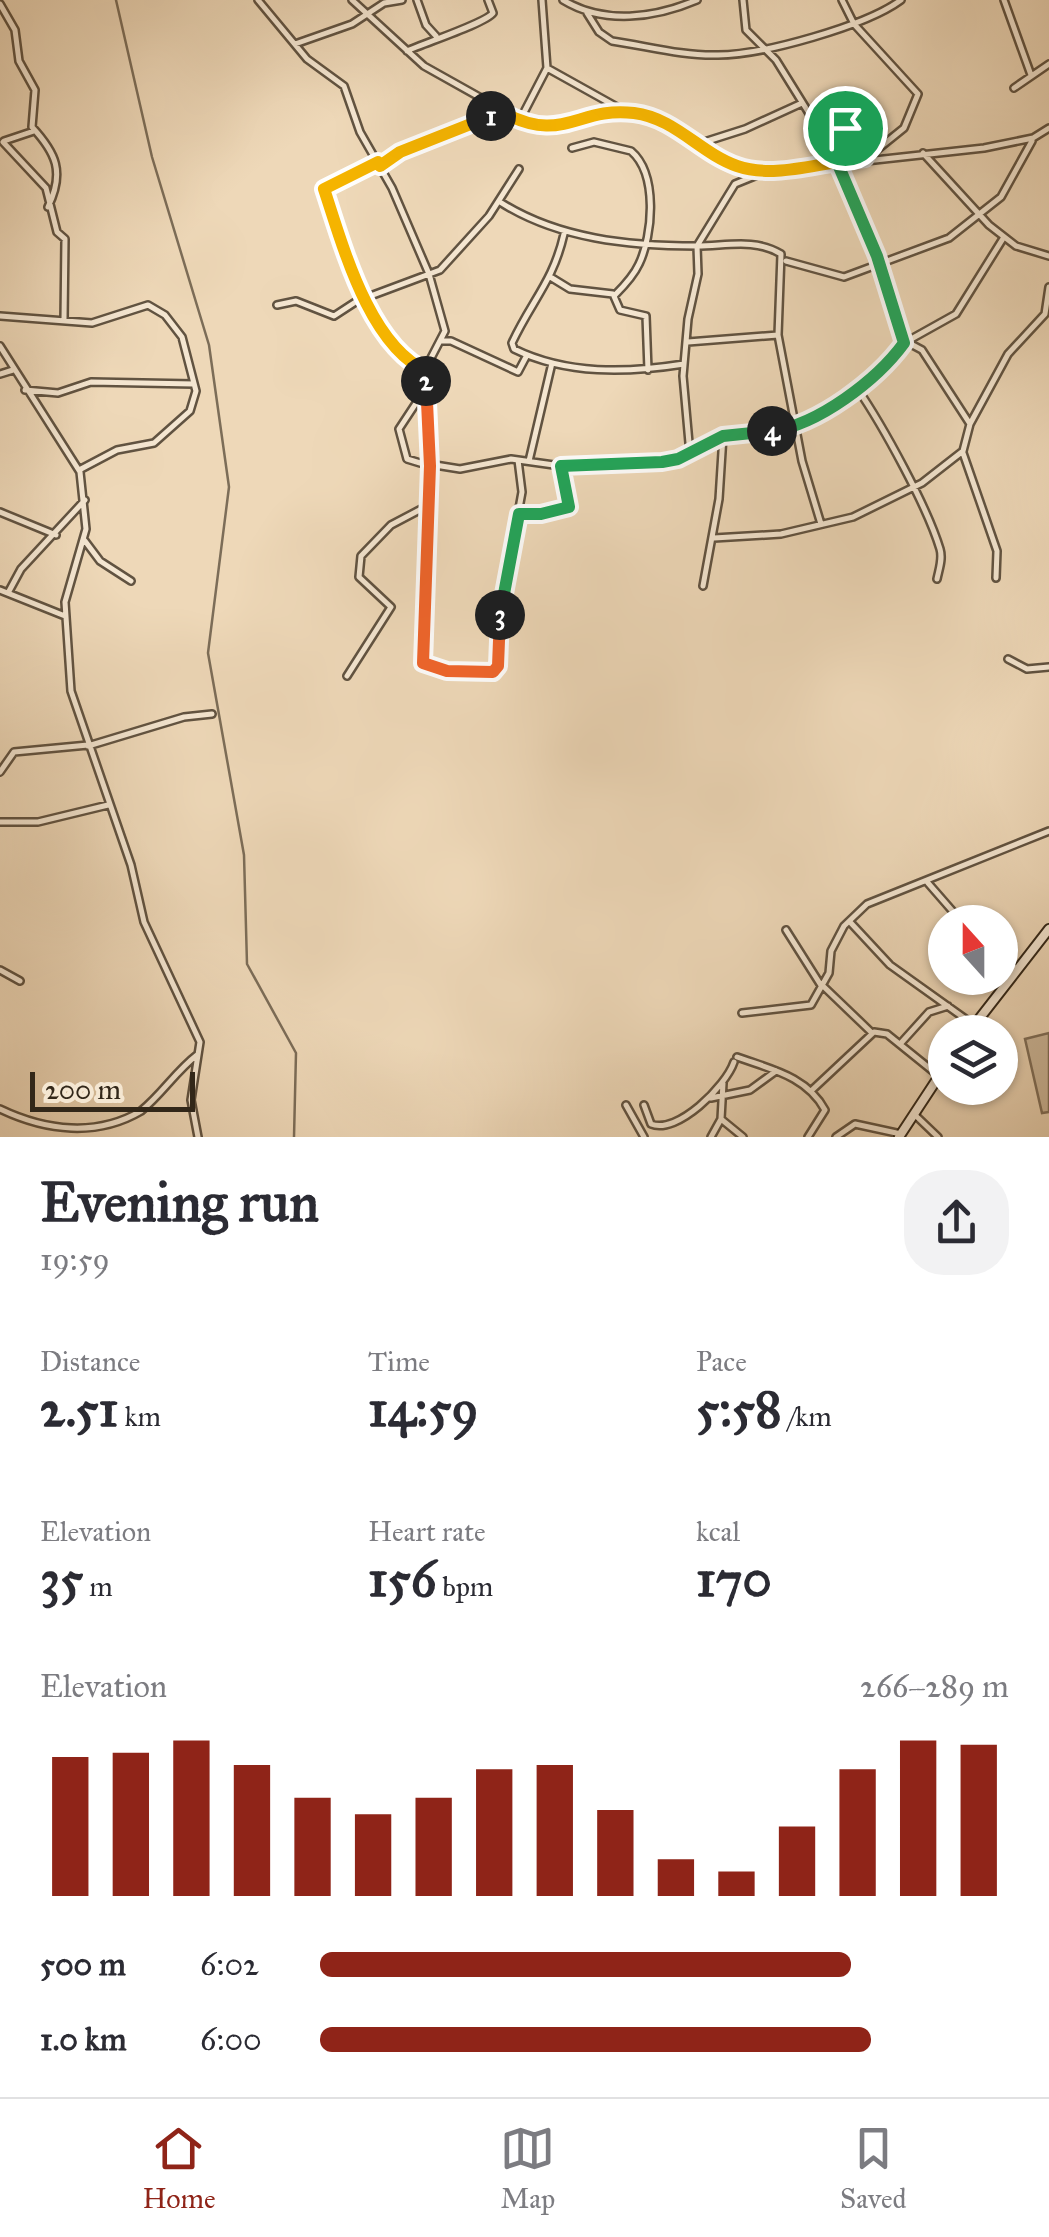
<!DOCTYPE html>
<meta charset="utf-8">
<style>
:root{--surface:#fff;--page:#f2f2f3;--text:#2b2b33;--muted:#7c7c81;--line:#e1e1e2;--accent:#8f2418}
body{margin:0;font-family:"IM FELL Great Primer",serif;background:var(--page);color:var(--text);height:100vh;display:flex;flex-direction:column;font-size:38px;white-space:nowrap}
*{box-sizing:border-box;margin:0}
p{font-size:32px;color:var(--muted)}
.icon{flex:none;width:55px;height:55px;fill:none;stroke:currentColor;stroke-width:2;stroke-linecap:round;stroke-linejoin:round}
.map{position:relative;height:1137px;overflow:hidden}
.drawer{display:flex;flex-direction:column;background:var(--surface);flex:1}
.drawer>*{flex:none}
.needle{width:65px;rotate:339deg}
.buttons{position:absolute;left:928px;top:905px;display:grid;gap:20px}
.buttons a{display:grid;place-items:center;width:90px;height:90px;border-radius:50%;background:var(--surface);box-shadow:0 2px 8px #0004;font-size:50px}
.scale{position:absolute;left:30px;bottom:25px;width:165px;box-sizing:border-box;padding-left:10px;border:5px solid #322719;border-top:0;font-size:28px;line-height:35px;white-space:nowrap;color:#322719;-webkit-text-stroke:8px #f4e6d1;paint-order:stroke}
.pin{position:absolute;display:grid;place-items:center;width:85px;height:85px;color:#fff;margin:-42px;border:5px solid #fff;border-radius:50%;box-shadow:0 2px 10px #0007}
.km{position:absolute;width:50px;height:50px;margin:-25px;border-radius:50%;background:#222;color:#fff;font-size:28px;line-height:50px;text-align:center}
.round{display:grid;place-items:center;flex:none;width:105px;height:105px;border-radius:40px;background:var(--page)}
.overview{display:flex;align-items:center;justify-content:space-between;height:170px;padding:0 40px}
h1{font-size:55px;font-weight:700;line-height:75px}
.metrics{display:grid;grid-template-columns:repeat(3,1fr);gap:15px;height:170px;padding:10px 40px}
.metrics div{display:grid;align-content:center}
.metrics b{font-size:50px;font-weight:700}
.metrics small{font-size:28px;font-weight:400}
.metrics p{font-size:28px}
.chart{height:280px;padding:20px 40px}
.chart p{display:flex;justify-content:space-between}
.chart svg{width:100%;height:180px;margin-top:10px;stroke:var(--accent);stroke-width:6}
ul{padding:0 40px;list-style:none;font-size:32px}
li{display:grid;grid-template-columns:160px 120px 1fr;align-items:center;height:75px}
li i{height:25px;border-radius:12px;background:var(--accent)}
.tab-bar{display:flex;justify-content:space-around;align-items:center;height:140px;border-top:2px solid var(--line);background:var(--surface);font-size:28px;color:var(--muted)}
.tab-bar a{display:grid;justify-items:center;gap:5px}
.tab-bar .selected{color:var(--accent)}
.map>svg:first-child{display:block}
.green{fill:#ceba9d;stroke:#80705b;stroke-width:2.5}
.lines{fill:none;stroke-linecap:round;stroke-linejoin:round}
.stream{stroke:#7c6d58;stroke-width:2.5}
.street-casing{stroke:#615341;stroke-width:10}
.secondary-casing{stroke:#322719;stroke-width:12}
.street{stroke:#f4e6d1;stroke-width:5}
.secondary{stroke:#f4e6d1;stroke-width:8}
.split-1-casing{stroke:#fff;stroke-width:20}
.split-2-casing{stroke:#fff;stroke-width:20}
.split-3-casing{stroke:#fff;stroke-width:20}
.split-4-casing{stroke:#fff;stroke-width:20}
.split-5-casing{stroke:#fff;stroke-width:20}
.split-1{stroke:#f5b400;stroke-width:12}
.split-2{stroke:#f5b400;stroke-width:12}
.split-3{stroke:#f0652b;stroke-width:12}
.split-4{stroke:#22a559;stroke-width:12}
.split-5{stroke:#22a559;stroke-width:12}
</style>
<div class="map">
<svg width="1049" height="1137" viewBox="0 0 1049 1137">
<rect width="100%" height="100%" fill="#eed8b8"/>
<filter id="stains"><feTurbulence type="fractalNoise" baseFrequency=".002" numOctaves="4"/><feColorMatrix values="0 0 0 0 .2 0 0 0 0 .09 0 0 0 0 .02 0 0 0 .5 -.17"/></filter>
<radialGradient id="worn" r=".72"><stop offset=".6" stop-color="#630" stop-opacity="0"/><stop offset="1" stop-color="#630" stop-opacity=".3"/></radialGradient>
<path class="green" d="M 1049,1033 L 1049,1112 L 1042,1113 L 1025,1039 Z"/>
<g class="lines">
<path class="stream" d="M 116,0 L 152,157 L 209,345 L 229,487 L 208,653 L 244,855 L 247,964 L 296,1053 L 294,1137"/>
<g class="street-casing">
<path id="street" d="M 258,0 L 307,59 L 344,86 L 360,132 L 392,188 L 429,274 L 445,331 L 431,358 L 425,388 L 429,464 L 460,469 L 511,459 L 561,466 L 662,462 L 678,459 L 723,436 L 796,427 L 857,388 L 902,346 L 903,335 L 877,256 L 830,147 L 776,60 L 746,30 L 743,0
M 352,0 L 424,66 L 531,126 C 567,134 601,108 639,114 C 685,122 718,163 766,172 L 984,148 L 1033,138 L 1049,128
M 417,0 L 426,25 L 436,36
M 563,0 C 604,25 655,18 697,0
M 842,0 L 854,24 L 918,94 L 904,128 L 868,157
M 1004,0 L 1031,75
M 0,4 L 15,30 L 19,61 L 35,90 L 32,127 C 56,153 65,172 48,207
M 587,13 L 599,32 L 612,41 C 647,46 682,56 718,55 C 762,55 866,26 901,0
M 295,44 L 352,24 L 384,3 L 402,0
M 407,51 C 424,43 486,23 493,13 L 488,0
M 547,68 L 626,112
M 1014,88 L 1049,64
M 519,122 L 547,68 L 542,0
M 827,139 L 851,127 L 865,158
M 4,141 L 34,131
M 3,142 L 46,188 L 57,232 L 65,239 L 64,320
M 698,144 L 745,129 L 802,103
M 572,148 L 594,142 L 631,151 C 658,174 653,235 639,264 C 634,275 624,286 615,295
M 923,153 L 989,225 L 1016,246 L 1049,256
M 377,162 L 324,191 C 348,251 363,342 427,372
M 380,166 L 400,151 L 500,112
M 500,202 C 558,239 629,246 697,246 C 726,246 755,238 781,254 L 778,335 L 802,461 L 821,524
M 564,234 C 553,282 532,300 512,343 L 514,349 C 567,375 627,373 684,364
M 786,261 L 844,277 L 949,238 L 1001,197 L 1032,141
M 552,278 L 570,289 L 613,294 L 620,310 L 646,316 L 648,370
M 277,305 L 296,301 L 334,316 L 357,301 L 440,270 L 489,216 L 519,169
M 0,316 L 92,323 L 148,305 L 165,315 L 182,337 L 196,391 L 190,411 L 154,443 L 117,450 L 81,469
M 441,341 L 451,341 L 518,372 L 527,355
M 688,342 L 778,335
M 907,342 L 922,350 L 970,424
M 904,343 L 956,314 L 1004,237
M 0,346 L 80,472 L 86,529 L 65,602 L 71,691 L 131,865 L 144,922 L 200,1042 L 191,1100 L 198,1137
M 0,374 L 13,370
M 857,388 C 883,426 927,506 940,549 C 943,559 939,569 937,579
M 25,390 L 58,393 L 91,382 L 194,384
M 424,391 L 399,429 L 407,459 L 430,466 L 422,657 L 429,667 L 487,674 L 498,666 L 501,607 L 522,492 L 518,460
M 963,453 L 997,551 L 996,578
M 690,454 L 683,376 L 688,319 L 698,274 L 697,246 L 735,184 L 762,173
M 529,461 L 552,363
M 0,512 L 56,535
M 519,514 L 569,507 L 561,466
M 714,538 L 781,534 L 853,517 L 922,483 L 963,451 L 970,424 L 1008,354 L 1045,314 L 1049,287
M 85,541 L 100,561 L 131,581
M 703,586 L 719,499 L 723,436
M 0,590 L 65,616
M 8,593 L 21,569 L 85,500
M 1008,659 L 1027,669 L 1049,667
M 347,676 L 391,607 L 359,577 L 361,556 L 391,525 L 427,506
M 88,746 L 184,717 L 212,714
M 0,772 L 14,752 L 88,745
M 0,822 L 38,822 L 108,805
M 928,883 L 962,922
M 850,922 L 890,965 L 974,1025
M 786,930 L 822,987
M 1000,959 L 1017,969
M 0,970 L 20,981
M 822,985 L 872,1033
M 742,1013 L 811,1005 L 829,973 L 831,951 L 844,926 L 867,904 L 1049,831
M 901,1043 L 929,1012 L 948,1006
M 737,1057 C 770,1069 807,1076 825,1110 L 808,1137
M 811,1091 L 874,1032 L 887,1034 L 939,1076
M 711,1098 L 750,1090 L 776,1071
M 626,1105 L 644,1137
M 644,1105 L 651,1124 C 677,1135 726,1086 734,1062
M 0,1109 C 46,1131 97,1137 141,1111 C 162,1094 176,1071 197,1055
M 914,1114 L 938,1137
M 721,1119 L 743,1137
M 711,1137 L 721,1119 L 723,1083
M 836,1137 L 855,1124 L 901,1134"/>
</g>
<g class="secondary-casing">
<path id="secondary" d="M 969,1032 L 1049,929
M 899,1137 L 945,1067"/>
</g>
<use href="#street" class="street"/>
<use href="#secondary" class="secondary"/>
</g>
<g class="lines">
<g class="split-1-casing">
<path id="split-1" d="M 491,116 L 500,111 C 564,146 576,106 634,113 C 675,118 700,153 737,166 C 769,177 804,167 837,162 L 826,139 L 845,128"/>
</g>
<g class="split-2-casing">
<path id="split-2" d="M 426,381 L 428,372 C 369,346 343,246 324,189 L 378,162 L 380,166 L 400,152 L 491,116"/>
</g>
<g class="split-3-casing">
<path id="split-3" d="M 426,381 L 430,466 L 423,663 L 447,671 L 493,672 L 498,666 L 500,615"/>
</g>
<g class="split-4-casing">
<path id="split-4" d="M 500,615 L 519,514 L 541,514 L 569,507 L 561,466 L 662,462 L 678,459 L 723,436 L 772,431"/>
</g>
<g class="split-5-casing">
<path id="split-5" d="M 772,431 C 818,425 877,380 904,343 L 877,256 L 837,162 L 865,158 L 854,129 L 845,128"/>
</g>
<use href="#split-1" class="split-1"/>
<use href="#split-2" class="split-2"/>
<use href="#split-3" class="split-3"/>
<use href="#split-4" class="split-4"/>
<use href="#split-5" class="split-5"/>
</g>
<rect width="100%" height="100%" filter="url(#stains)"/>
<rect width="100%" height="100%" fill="url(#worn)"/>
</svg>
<div class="buttons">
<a><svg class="needle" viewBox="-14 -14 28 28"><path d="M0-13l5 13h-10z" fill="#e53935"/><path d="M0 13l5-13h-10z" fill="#7c7c81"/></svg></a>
<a><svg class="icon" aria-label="layers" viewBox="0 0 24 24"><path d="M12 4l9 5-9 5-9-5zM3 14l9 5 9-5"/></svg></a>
</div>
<div class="scale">200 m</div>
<div class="pin" style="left:845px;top:128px;background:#1e9e55"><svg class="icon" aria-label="arrive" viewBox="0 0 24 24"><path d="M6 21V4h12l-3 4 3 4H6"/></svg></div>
<b class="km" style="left:491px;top:116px">1</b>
<b class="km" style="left:426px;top:381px">2</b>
<b class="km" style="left:500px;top:615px">3</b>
<b class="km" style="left:772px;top:431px">4</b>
</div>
<section class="drawer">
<div class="overview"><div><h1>Evening run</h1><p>19:59</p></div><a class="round"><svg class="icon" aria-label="share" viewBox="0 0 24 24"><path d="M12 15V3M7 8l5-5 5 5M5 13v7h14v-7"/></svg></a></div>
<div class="metrics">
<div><p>Distance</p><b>2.51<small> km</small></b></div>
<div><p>Time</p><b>14:59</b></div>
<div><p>Pace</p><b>5:58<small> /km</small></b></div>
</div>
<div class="metrics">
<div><p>Elevation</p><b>35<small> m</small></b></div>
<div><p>Heart rate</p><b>156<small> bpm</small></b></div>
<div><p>kcal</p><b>170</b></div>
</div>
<div class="chart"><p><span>Elevation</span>266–289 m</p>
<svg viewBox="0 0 160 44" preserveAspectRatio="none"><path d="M5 44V10M15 44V9M25 44V6M35 44V12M45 44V20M55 44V24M65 44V20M75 44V13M85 44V12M95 44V23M105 44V35M115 44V38M125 44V27M135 44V13M145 44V6M155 44V7"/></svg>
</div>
<ul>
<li><b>500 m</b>6:02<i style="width:77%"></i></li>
<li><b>1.0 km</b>6:00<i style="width:80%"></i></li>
</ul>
</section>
<nav class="tab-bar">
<a class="selected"><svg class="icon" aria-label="home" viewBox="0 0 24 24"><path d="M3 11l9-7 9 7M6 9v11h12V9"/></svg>Home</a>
<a><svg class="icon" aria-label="map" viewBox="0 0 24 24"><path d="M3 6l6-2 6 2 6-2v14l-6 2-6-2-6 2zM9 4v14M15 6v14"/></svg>Map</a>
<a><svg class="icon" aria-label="saved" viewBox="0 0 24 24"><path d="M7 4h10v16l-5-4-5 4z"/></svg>Saved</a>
</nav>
